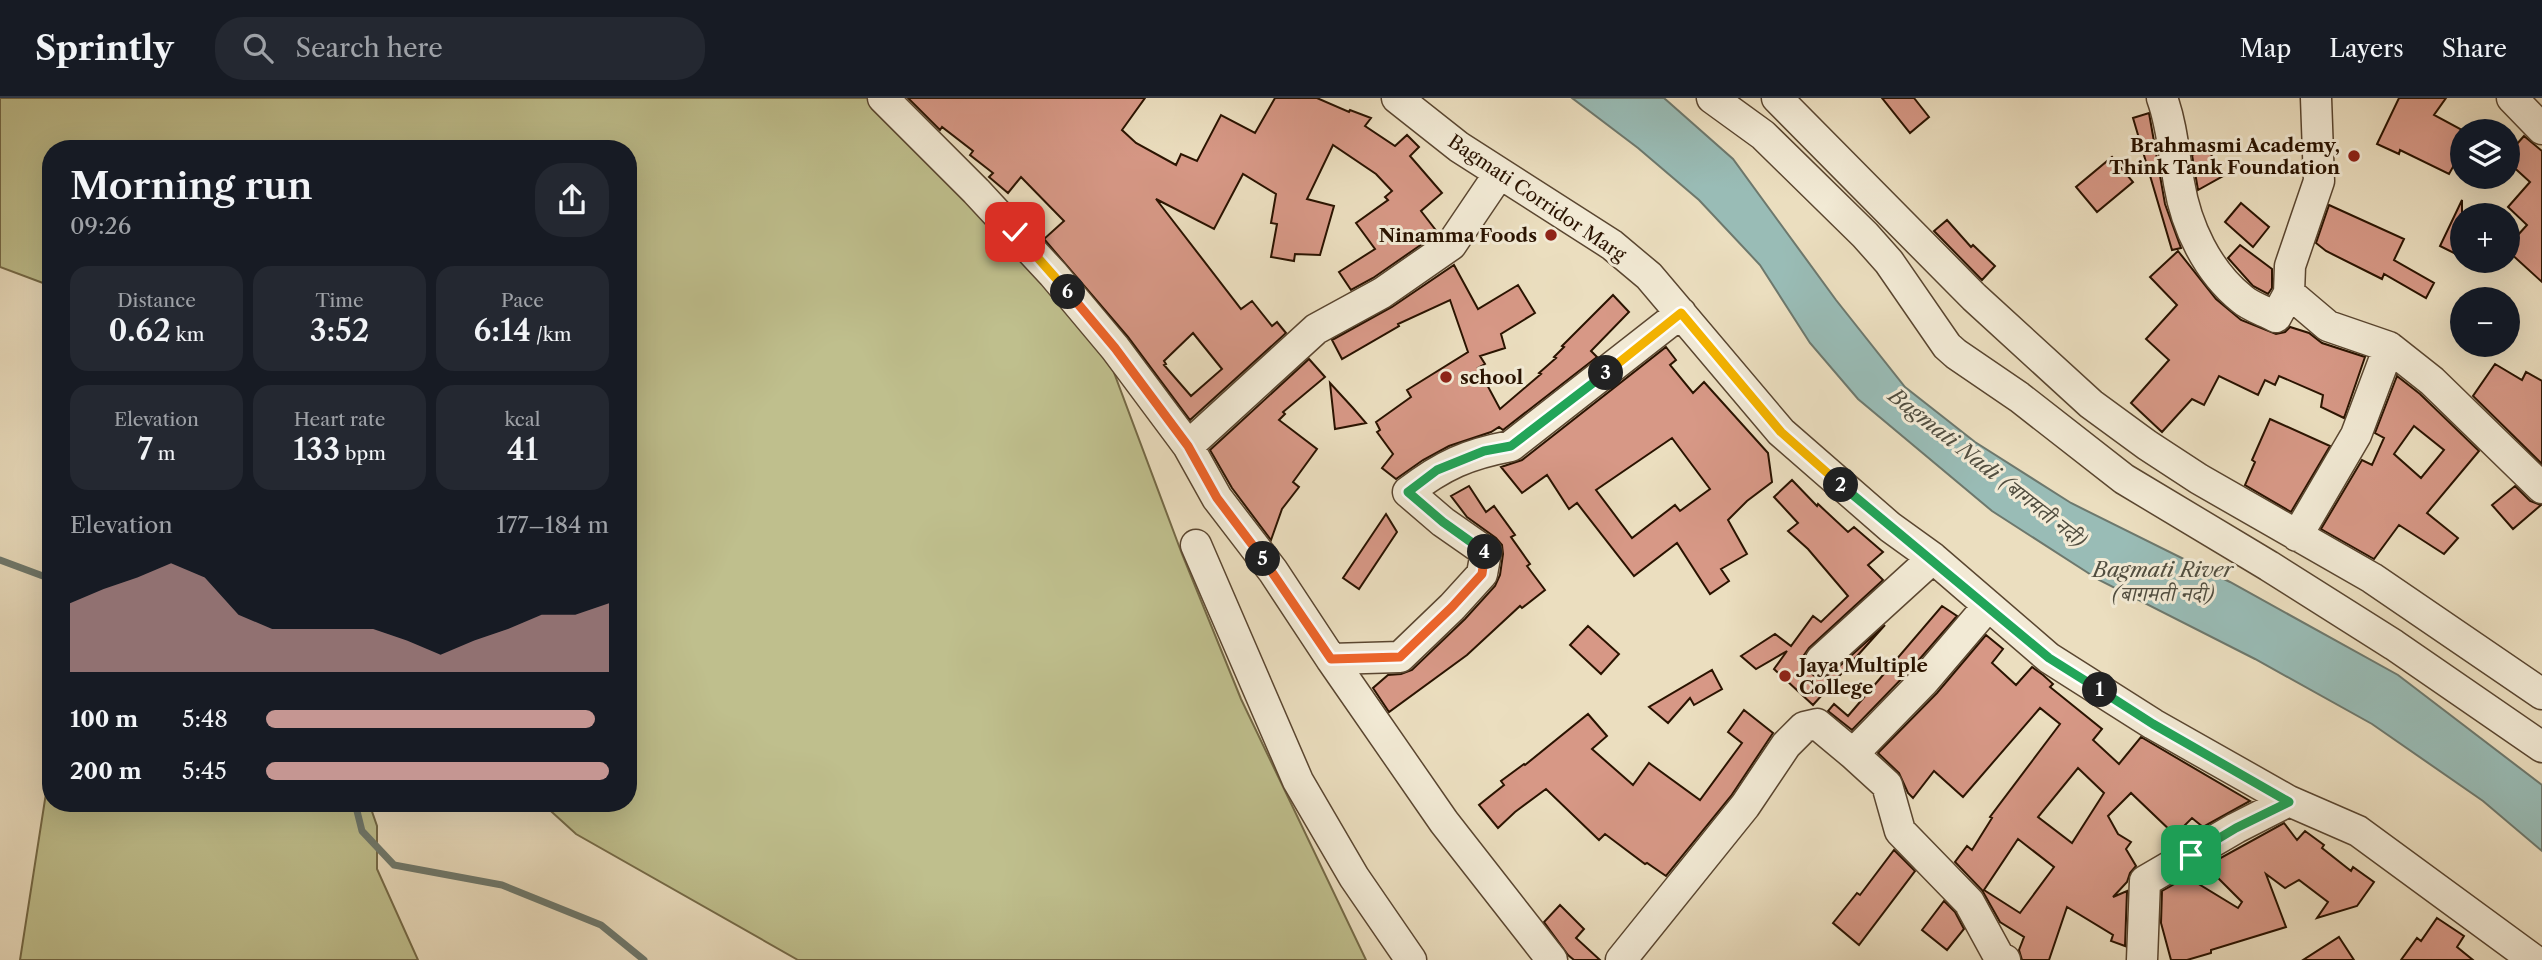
<!DOCTYPE html>
<meta charset="utf-8">
<style>
:root{--surface:#171b24;--page:#242831;--text:#f1f3f6;--muted:#9ea1a6;--line:#363941;--accent:#c59692}
body{margin:0;font-family:"Libre Caslon Text","Noto Serif Devanagari",serif;background:var(--page);color:var(--text);height:100vh;display:flex;flex-direction:column;font-size:26px;white-space:nowrap}
*{box-sizing:border-box;margin:0}
p{font-size:23px;color:var(--muted)}
.icon{flex:none;width:38px;height:38px;fill:none;stroke:currentColor;stroke-width:2;stroke-linecap:round;stroke-linejoin:round}
.map{position:relative;flex:1;overflow:hidden}
.drawer{position:absolute;left:42px;top:42px;width:595px;height:672px;display:flex;flex-direction:column;background:var(--surface);border-radius:28px;box-shadow:0 7px 28px #0002}
.drawer>*{flex:none}
.controls{position:absolute;left:2450px;top:21px;display:grid;gap:14px}
.controls a{display:grid;place-items:center;width:70px;height:70px;border-radius:50%;background:var(--surface);box-shadow:0 7px 28px #0002;font-size:35px}
.pin{position:absolute;display:grid;place-items:center;width:60px;height:60px;color:#fff;margin:-30px;border-radius:14px;box-shadow:0 4px 10px #0006}
.km{position:absolute;width:35px;height:35px;margin:-18px;border-radius:50%;background:#222;color:#fff;font-size:19px;line-height:35px;text-align:center}
.round{display:grid;place-items:center;flex:none;width:74px;height:74px;border-radius:28px;background:var(--page)}
.overview{display:flex;align-items:center;justify-content:space-between;height:119px;padding:0 28px}
h1{font-size:38px;font-weight:600;line-height:52px}
.stats{display:grid;grid-template-columns:repeat(3,1fr);gap:10px;height:119px;padding:7px 28px}
.stats div{display:grid;align-content:center;border-radius:18px;background:var(--page);text-align:center}
.stats b{font-size:30px;font-weight:600}
.stats small{font-size:19px;font-weight:400}
.stats p{font-size:19px}
.chart{height:196px;padding:14px 28px}
.chart p{display:flex;justify-content:space-between}
.chart svg{width:100%;height:126px;margin-top:7px;fill:var(--accent);opacity:.7}
ul{padding:0 28px;list-style:none;font-size:23px}
li{display:grid;grid-template-columns:112px 84px 1fr;align-items:center;height:52px}
li i{height:18px;border-radius:9px;background:var(--accent)}
header{display:flex;align-items:center;gap:42px;box-sizing:border-box;height:98px;padding:0 35px;background:var(--surface);border-bottom:2px solid var(--line)}
header strong{font-size:33px}
nav{display:flex;gap:38px;margin-inline-start:auto;font-size:24px}
.search{width:490px;height:63px;background:var(--page);display:flex;align-items:center;gap:18px;box-sizing:border-box;padding:0 24px;border-radius:28px;color:var(--muted);font-size:26px}
.map>svg:first-child{display:block}
.green{fill:#bfbf8d;stroke:#746946;stroke-width:2}
.water{fill:#99bcb6;stroke:#6d786d;stroke-width:2}
.lines{fill:none;stroke-linecap:round;stroke-linejoin:round}
.stream{stroke:#6d786d;stroke-width:7}
.building{fill:#d79886;stroke:#2a1300;stroke-width:2;fill-rule:evenodd}
.minor-casing{stroke:#5a4630;stroke-width:33}
.minor{stroke:#f2ead5;stroke-width:30}
.split-1-casing{stroke:#fff;stroke-width:14}
.split-2-casing{stroke:#fff;stroke-width:14}
.split-3-casing{stroke:#fff;stroke-width:14}
.split-4-casing{stroke:#fff;stroke-width:14}
.split-5-casing{stroke:#fff;stroke-width:14}
.split-6-casing{stroke:#fff;stroke-width:14}
.split-7-casing{stroke:#fff;stroke-width:14}
.split-1{stroke:#22a559;stroke-width:9}
.split-2{stroke:#22a559;stroke-width:9}
.split-3{stroke:#f5b400;stroke-width:9}
.split-4{stroke:#22a559;stroke-width:9}
.split-5{stroke:#f0652b;stroke-width:9}
.split-6{stroke:#f0652b;stroke-width:9}
.split-7{stroke:#f5b400;stroke-width:9}
.poi-dot{fill:#8f2418;stroke:#f2ead5;stroke-width:2.5}
.labels{text-anchor:middle;dominant-baseline:central;stroke-width:6;stroke-linejoin:round;paint-order:stroke}
.poi-label{font-size:19px;font-weight:bold;fill:#2a1300;stroke:#f2ead5;text-anchor:end}
.street-label{font-size:19px;fill:#2a1300;stroke:#f2ead5}
.water-label{font-size:21px;font-style:italic;fill:#514e40;stroke:#f2ead5}
</style>
<header>
<strong>Sprintly</strong>
<div class="search"><svg class="icon" aria-label="search" viewBox="0 0 24 24"><circle cx="10" cy="10" r="6"/><path d="M15 15l6 6"/></svg>Search here</div>
<nav><a>Map</a><a>Layers</a><a>Share</a></nav>
</header>
<div class="map">
<svg width="2542" height="862" viewBox="0 0 2542 862">
<rect width="100%" height="100%" fill="#ebdebf"/>
<filter id="stains"><feTurbulence type="fractalNoise" baseFrequency=".00286" numOctaves="4"/><feColorMatrix values="0 0 0 0 .2 0 0 0 0 .09 0 0 0 0 .02 0 0 0 .5 -.17"/></filter>
<radialGradient id="worn" r=".72"><stop offset=".6" stop-color="#630" stop-opacity="0"/><stop offset="1" stop-color="#630" stop-opacity=".3"/></radialGradient>
<path class="green" d="M 0,0 L 875,0 L 1107,256 L 1182,456 L 1241,601 L 1366,862 L 798,862 L 576,736 L 542,705 L 628,705 L 628,51 L 51,51 L 51,188 L 0,169 Z
M 51,663 L 51,705 L 369,705 L 377,728 L 377,771 L 418,862 L 20,862 Z"/>
<path class="water" d="M 1572,0 L 1664,0 L 1733,61 L 1836,202 L 1905,289 L 1975,344 L 2071,405 L 2230,484 L 2398,577 L 2542,687 L 2542,753 L 2483,703 L 2372,626 L 2255,561 L 2099,482 L 1992,413 L 1858,301 L 1810,245 L 1760,167 L 1699,102 L 1638,50 Z"/>
<g class="lines">
<path class="stream" d="M 0,462 L 51,481
M 355,705 L 362,733 L 394,767 L 502,787 L 601,827 L 644,862"/>
</g>
<path class="building" d="M 908,0 L 1145,0 L 1122,32 L 1136,45 L 1176,67 L 1181,56 L 1197,63 L 1221,17 L 1255,35 L 1275,0 L 1317,0 L 1349,14 L 1350,12 L 1371,20 L 1365,28 L 1395,48 L 1407,37 L 1419,49 L 1410,58 L 1442,95 L 1421,113 L 1438,135 L 1373,180 L 1351,192 L 1339,174 L 1375,151 L 1356,125 L 1388,102 L 1385,99 L 1392,93 L 1376,76 L 1333,47 L 1307,101 L 1334,108 L 1320,157 L 1295,156 L 1294,163 L 1271,159 L 1277,126 L 1271,125 L 1276,96 L 1243,76 L 1214,131 L 1156,101 L 1241,211 L 1252,203 L 1272,228 L 1277,224 L 1286,235 L 1190,322 L 1128,239 L 1044,141 L 1064,123 L 1021,79 L 1008,95 L 989,79 L 993,75 L 970,57 L 973,53 L 942,29 L 940,32 ZM 1193,235 L 1222,271 L 1191,298 L 1164,267 L 1166,266 L 1164,263 Z
M 1882,0 L 1914,0 L 1929,19 L 1910,35 Z
M 2399,0 L 2446,0 L 2434,17 L 2464,33 L 2462,53 L 2449,76 L 2400,52 L 2399,56 L 2377,46 Z
M 2149,15 L 2165,106 L 2181,150 L 2172,152 L 2133,20 Z
M 2524,38 L 2542,53 L 2542,184 L 2508,153 L 2508,148 L 2527,127 L 2508,109 L 2530,84 L 2508,64 L 2508,56 Z
M 2207,49 L 2223,78 L 2198,92 L 2192,57 Z
M 2112,59 L 2133,84 L 2097,114 L 2076,89 Z
M 2462,102 L 2462,159 L 2440,148 Z
M 2241,105 L 2269,129 L 2253,149 L 2225,124 Z
M 2329,107 L 2404,141 L 2394,162 L 2434,185 L 2426,200 L 2384,176 L 2382,181 L 2326,153 L 2316,145 Z
M 1947,122 L 1971,149 L 1973,147 L 1995,168 L 1982,182 L 1934,133 Z
M 2240,147 L 2272,171 L 2272,190 L 2268,196 L 2253,188 L 2228,160 Z
M 2178,153 L 2216,201 L 2241,222 L 2276,236 L 2285,234 L 2290,229 L 2309,235 L 2322,245 L 2365,259 L 2344,320 L 2321,309 L 2323,297 L 2279,278 L 2275,287 L 2265,282 L 2258,297 L 2219,278 L 2204,307 L 2192,301 L 2162,334 L 2131,305 L 2169,262 L 2146,241 L 2177,207 L 2150,179 Z
M 1454,167 L 1478,211 L 1518,187 L 1535,215 L 1501,236 L 1505,250 L 1480,258 L 1485,266 L 1478,270 L 1500,311 L 1541,276 L 1539,275 L 1556,260 L 1554,259 L 1564,249 L 1562,248 L 1613,197 L 1629,214 L 1591,253 L 1597,259 L 1503,332 L 1499,329 L 1491,334 L 1449,348 L 1423,362 L 1396,381 L 1382,370 L 1393,356 L 1377,334 L 1380,332 L 1376,324 L 1411,299 L 1407,292 L 1468,254 L 1450,202 L 1398,226 L 1399,228 L 1342,261 L 1332,242 L 1392,209 Z
M 1666,249 L 1676,262 L 1670,267 L 1693,295 L 1704,284 L 1768,355 L 1772,384 L 1747,403 L 1728,422 L 1747,456 L 1721,471 L 1729,483 L 1710,496 L 1677,445 L 1634,478 L 1577,405 L 1569,411 L 1547,377 L 1522,395 L 1501,369 L 1522,362 ZM 1672,340 L 1710,391 L 1680,413 L 1675,407 L 1632,440 L 1596,392 Z
M 1309,261 L 1325,279 L 1283,314 L 1285,316 L 1279,322 L 1317,351 L 1293,384 L 1299,389 L 1282,411 L 1271,442 L 1232,390 L 1210,352 Z
M 2495,266 L 2522,282 L 2526,274 L 2542,283 L 2542,366 L 2473,298 Z
M 2397,278 L 2420,296 L 2479,353 L 2427,415 L 2458,440 L 2444,456 L 2399,427 L 2374,461 L 2321,431 L 2362,362 L 2372,367 L 2384,340 L 2375,335 ZM 2414,328 L 2444,352 L 2421,380 L 2394,356 Z
M 1330,285 L 1353,310 L 1366,325 L 1335,331 Z
M 2270,321 L 2330,348 L 2291,414 L 2245,387 L 2255,364 L 2252,362 Z
M 1792,382 L 1817,408 L 1818,406 L 1848,434 L 1854,429 L 1883,454 L 1868,467 L 1883,482 L 1809,550 L 1804,557 L 1804,566 L 1808,573 L 1816,579 L 1824,579 L 1832,575 L 1885,527 L 1813,607 L 1774,571 L 1787,553 L 1756,571 L 1741,558 L 1775,536 L 1791,548 L 1813,518 L 1821,524 L 1848,498 L 1808,451 L 1788,433 L 1798,425 L 1774,399 Z
M 1469,388 L 1486,414 L 1494,408 L 1515,437 L 1511,439 L 1530,466 L 1527,468 L 1545,492 L 1522,510 L 1520,508 L 1467,557 L 1389,614 L 1373,590 L 1388,577 L 1401,576 L 1412,572 L 1465,521 L 1495,488 L 1500,477 L 1503,456 L 1502,447 L 1496,440 L 1467,419 L 1451,398 Z
M 2515,388 L 2530,403 L 2541,407 L 2513,431 L 2492,407 Z
M 1386,416 L 1397,434 L 1359,491 L 1343,480 Z
M 1942,508 L 1957,518 L 1911,571 L 1852,632 L 1828,613 L 1834,606 L 1848,618 Z
M 1588,528 L 1619,556 L 1601,576 L 1570,547 Z
M 1986,537 L 2003,551 L 1992,565 L 2016,587 L 2032,569 L 2043,577 L 2053,586 L 2050,589 L 2102,631 L 2093,642 L 2119,666 L 2141,639 L 2250,703 L 2203,729 L 2192,720 L 2175,737 L 2131,695 L 2108,718 L 2118,736 L 2131,744 L 2126,751 L 2136,768 L 2130,775 L 2127,784 L 2113,799 L 2127,793 L 2125,848 L 2111,843 L 2113,837 L 2067,809 L 2049,862 L 2022,862 L 2019,852 L 2024,839 L 2000,824 L 1982,792 L 1955,764 L 1967,748 L 1972,752 L 1992,720 L 1990,719 L 2060,626 L 2040,610 L 1963,699 L 1934,673 L 1913,700 L 1908,695 L 1899,675 L 1878,655 L 1937,595 ZM 2078,670 L 2104,695 L 2072,745 L 2038,719 ZM 2018,741 L 2054,769 L 2020,815 L 1984,792 Z
M 1712,572 L 1722,591 L 1694,607 L 1690,600 L 1668,625 L 1649,609 Z
M 1744,612 L 1773,635 L 1731,698 L 1666,778 L 1647,765 L 1645,766 L 1605,736 L 1599,742 L 1546,691 L 1515,714 L 1498,730 L 1479,707 L 1504,687 L 1501,683 L 1524,666 L 1525,667 L 1588,616 L 1607,638 L 1592,651 L 1633,687 L 1649,665 L 1700,702 L 1742,645 L 1728,634 Z
M 2284,725 L 2297,742 L 2305,733 L 2324,747 L 2322,750 L 2351,773 L 2353,769 L 2374,784 L 2357,808 L 2317,820 L 2328,804 L 2299,782 L 2285,790 L 2266,776 L 2286,829 L 2211,852 L 2211,855 L 2187,862 L 2171,862 L 2161,825 L 2162,793 L 2187,779 L 2238,810 L 2242,804 L 2206,768 Z
M 1894,752 L 1915,773 L 1859,847 L 1833,825 L 1857,795 L 1860,797 Z
M 1944,803 L 1955,814 L 1964,831 L 1947,852 L 1922,832 Z
M 1560,807 L 1584,831 L 1576,840 L 1600,862 L 1574,862 L 1568,857 L 1544,824 Z
M 2437,820 L 2464,838 L 2457,849 L 2473,862 L 2401,862 L 2417,840 L 2421,843 Z
M 2339,839 L 2354,862 L 2303,862 Z"/>
<g class="lines">
<g class="minor-casing">
<path id="minor" d="M 883,0 L 976,93 L 1053,176 L 1115,250 L 1188,348 L 1217,400 L 1273,473 L 1331,561 L 1444,724 L 1552,862
M 1397,0 L 1459,49 L 1612,147 L 1649,178 L 1781,334 L 1890,429 L 1933,460 L 2049,560 L 2153,626 L 2289,703 L 2358,733 L 2534,862
M 1712,0 L 1763,37 L 1865,137 L 1889,164 L 1947,248 L 1956,256 L 2019,299 L 2124,381 L 2269,468 L 2394,547 L 2542,649
M 1777,0 L 1974,199 L 2091,306 L 2147,347 L 2199,381 L 2372,480 L 2542,596
M 2162,0 C 2172,27 2174,57 2179,85 C 2186,128 2207,173 2242,201 C 2251,209 2265,213 2276,219 L 2289,195
M 2512,0 L 2542,31
M 2389,249 L 2432,283 L 2542,390
M 1188,348 L 1316,231 L 1382,195 L 1451,147 L 1499,76
M 2297,438 L 2356,337 L 2389,249 L 2328,228 L 2289,195 L 2290,168 L 2319,83 L 2316,0
M 1196,447 L 1298,683 L 1354,779 L 1411,862
M 1331,561 L 1400,559 L 1452,509 L 1482,476 L 1486,454 L 1443,424 L 1408,394 C 1443,367 1468,356 1511,348 L 1681,215
M 1821,562 L 1933,460
M 1853,656 L 1887,687 L 1900,733 L 1969,804 L 1999,859 L 2005,862
M 1621,862 L 1745,708 L 1786,647 L 1804,629 L 1817,626 L 1853,656 L 1924,583 L 1988,508
M 2142,862 L 2145,783 L 2236,730 L 2289,703"/>
</g>
<use href="#minor" class="minor"/>
</g>
<g class="lines">
<g class="split-1-casing">
<path id="split-1" d="M 2100,592 L 2153,626 L 2289,704 L 2236,730 L 2191,757"/>
</g>
<g class="split-2-casing">
<path id="split-2" d="M 1841,387 L 2049,560 L 2100,592"/>
</g>
<g class="split-3-casing">
<path id="split-3" d="M 1606,275 L 1681,215 L 1781,334 L 1841,387"/>
</g>
<g class="split-4-casing">
<path id="split-4" d="M 1485,454 L 1443,424 L 1408,394 L 1437,372 L 1484,353 L 1511,348 L 1606,275"/>
</g>
<g class="split-5-casing">
<path id="split-5" d="M 1263,461 L 1331,561 L 1400,559 L 1452,509 L 1482,476 L 1485,454"/>
</g>
<g class="split-6-casing">
<path id="split-6" d="M 1068,194 L 1115,250 L 1188,348 L 1217,400 L 1263,461"/>
</g>
<g class="split-7-casing">
<path id="split-7" d="M 1015,134 L 1068,194"/>
</g>
<use href="#split-1" class="split-1"/>
<use href="#split-2" class="split-2"/>
<use href="#split-3" class="split-3"/>
<use href="#split-4" class="split-4"/>
<use href="#split-5" class="split-5"/>
<use href="#split-6" class="split-6"/>
<use href="#split-7" class="split-7"/>
</g>
<g class="poi-dot">
<circle cx="2354" cy="58" r="7"/>
<circle cx="1551" cy="137" r="7"/>
<circle cx="1446" cy="279" r="7"/>
<circle cx="1785" cy="578" r="7"/>
</g>
<g class="labels">
<g class="poi-label">
<text x="2340" y="47">Brahmasmi Academy,<tspan x="2340" dy="22">Think Tank Foundation</tspan></text>
<text x="1537" y="137">Ninamma Foods</text>
<text x="1460" y="279" text-anchor="start">school</text>
<text x="1799" y="567" text-anchor="start">Jaya Multiple<tspan x="1799" dy="22">College</tspan></text>
</g>
<g class="street-label">
<text transform="translate(1537 100) rotate(34)">Bagmati Corridor Marg</text>
</g>
<g class="water-label">
<text transform="translate(1988 370) rotate(38)">Bagmati Nadi (बागमती नदी)</text>
<text x="2163" y="471">Bagmati River<tspan x="2163" dy="24">(बागमती नदी)</tspan></text>
</g>
</g>
<rect width="100%" height="100%" filter="url(#stains)"/>
<rect width="100%" height="100%" fill="url(#worn)"/>
</svg>
<div class="controls">
<a><svg class="icon" aria-label="layers" viewBox="0 0 24 24"><path d="M12 4l9 5-9 5-9-5zM3 14l9 5 9-5"/></svg></a>
<a>+</a>
<a>−</a>
</div>
<div class="pin" style="left:2191px;top:757px;background:#1e9e55"><svg class="icon" aria-label="arrive" viewBox="0 0 24 24"><path d="M6 21V4h12l-3 4 3 4H6"/></svg></div>
<div class="pin" style="left:1015px;top:134px;background:#d93025"><svg class="icon" aria-label="check" viewBox="0 0 24 24"><path d="M5 12l5 5 9-10"/></svg></div>
<b class="km" style="left:2100px;top:592px">1</b>
<b class="km" style="left:1841px;top:387px">2</b>
<b class="km" style="left:1606px;top:275px">3</b>
<b class="km" style="left:1485px;top:454px">4</b>
<b class="km" style="left:1263px;top:461px">5</b>
<b class="km" style="left:1068px;top:194px">6</b>
<section class="drawer">
<div class="overview"><div><h1>Morning run</h1><p>09:26</p></div><a class="round"><svg class="icon" aria-label="share" viewBox="0 0 24 24"><path d="M12 15V3M7 8l5-5 5 5M5 13v7h14v-7"/></svg></a></div>
<div class="stats">
<div><p>Distance</p><b>0.62<small> km</small></b></div>
<div><p>Time</p><b>3:52</b></div>
<div><p>Pace</p><b>6:14<small> /km</small></b></div>
</div>
<div class="stats">
<div><p>Elevation</p><b>7<small> m</small></b></div>
<div><p>Heart rate</p><b>133<small> bpm</small></b></div>
<div><p>kcal</p><b>41</b></div>
</div>
<div class="chart"><p><span>Elevation</span>177–184 m</p>
<svg viewBox="0 0 160 44" preserveAspectRatio="none"><path d="M0 44V20L10 15L20 11L30 6L40 11L50 24L60 29L70 29L80 29L90 29L100 33L110 38L120 33L130 29L140 24L150 24L160 20V44z"/></svg>
</div>
<ul>
<li><b>100 m</b>5:48<i style="width:96%"></i></li>
<li><b>200 m</b>5:45<i style="width:100%"></i></li>
</ul>
</section>
</div>
